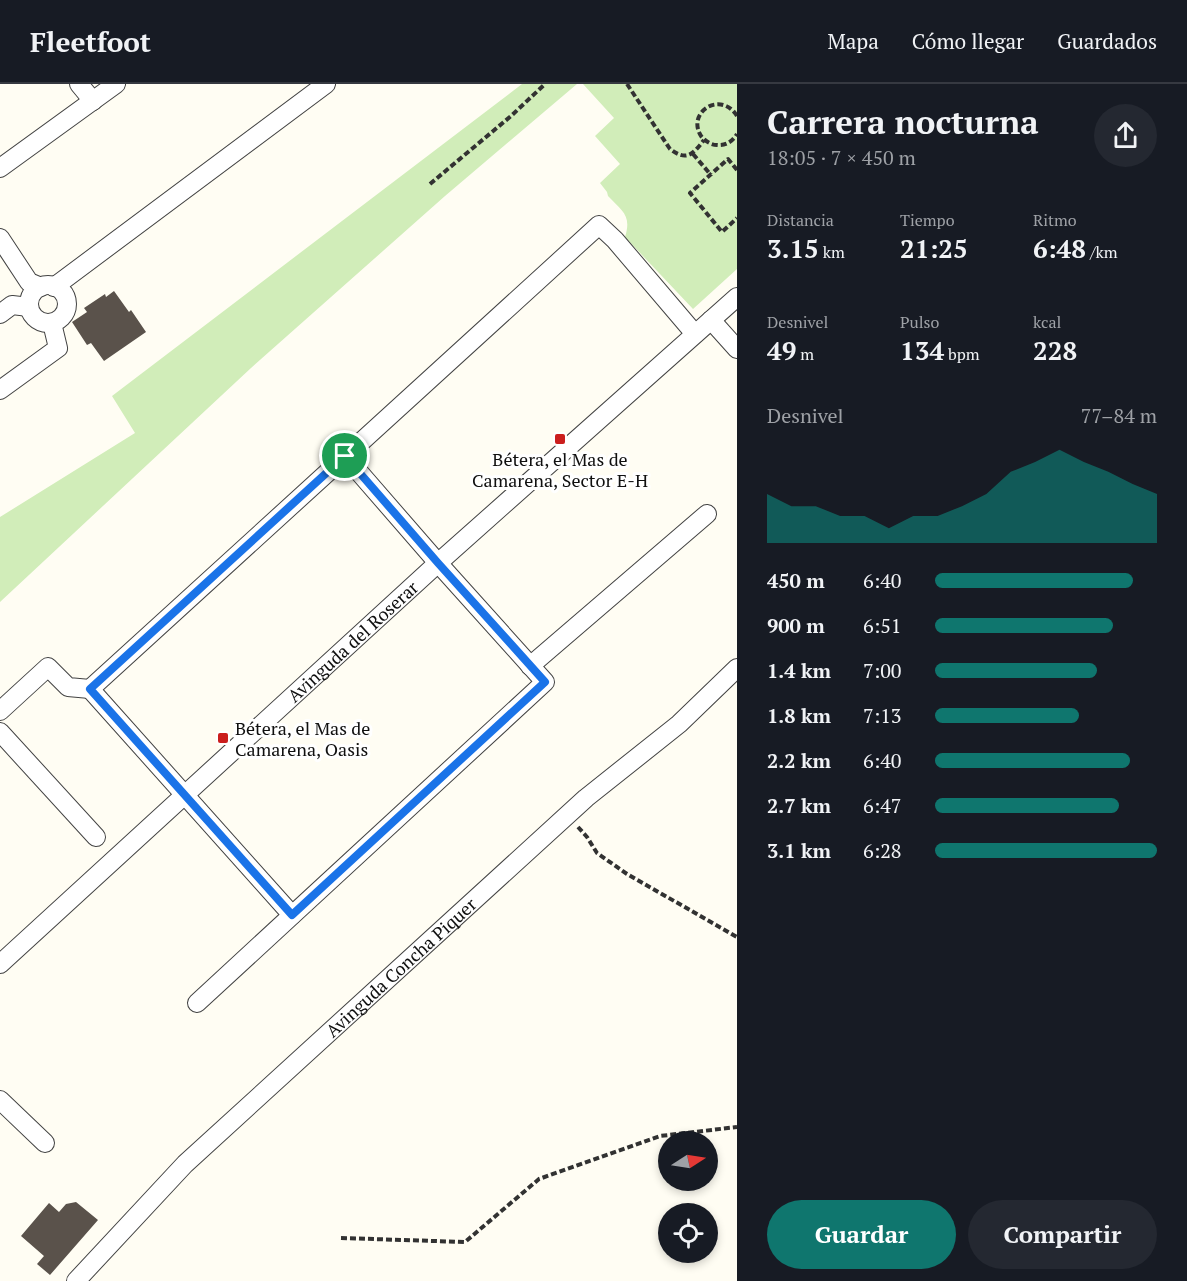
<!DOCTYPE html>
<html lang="es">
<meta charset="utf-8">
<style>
:root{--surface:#171b24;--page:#242831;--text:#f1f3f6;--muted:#9ea1a6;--line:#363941;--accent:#0f766e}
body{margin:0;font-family:"PT Serif",serif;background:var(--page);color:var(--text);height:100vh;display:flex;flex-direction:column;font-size:22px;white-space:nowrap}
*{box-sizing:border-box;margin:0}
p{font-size:20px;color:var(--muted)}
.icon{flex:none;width:33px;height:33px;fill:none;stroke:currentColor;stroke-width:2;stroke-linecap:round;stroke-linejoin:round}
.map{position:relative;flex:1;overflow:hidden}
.sheet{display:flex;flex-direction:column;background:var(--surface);width:450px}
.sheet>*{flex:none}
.needle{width:39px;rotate:78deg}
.buttons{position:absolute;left:658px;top:1047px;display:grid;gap:12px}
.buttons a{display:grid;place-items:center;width:60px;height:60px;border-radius:50%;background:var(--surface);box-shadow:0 3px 9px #0003;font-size:30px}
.pin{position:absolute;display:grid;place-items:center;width:51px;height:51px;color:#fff;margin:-26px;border:3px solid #fff;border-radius:50%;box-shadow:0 2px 6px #0007}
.round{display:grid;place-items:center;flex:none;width:63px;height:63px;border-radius:32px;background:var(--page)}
.head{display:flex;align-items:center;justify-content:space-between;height:102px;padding:0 30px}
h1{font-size:33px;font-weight:700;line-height:45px}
.figures{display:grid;grid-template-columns:repeat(3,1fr);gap:9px;height:102px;padding:6px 30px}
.figures div{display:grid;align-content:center}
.figures b{font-size:26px;font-weight:700}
.figures small{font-size:16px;font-weight:400}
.figures p{font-size:16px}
.chart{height:168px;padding:12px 30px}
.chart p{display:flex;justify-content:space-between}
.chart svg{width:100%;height:108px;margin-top:6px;fill:var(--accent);opacity:.7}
.primary-button{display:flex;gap:12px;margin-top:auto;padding:12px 30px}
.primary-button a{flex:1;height:69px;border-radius:36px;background:var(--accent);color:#fff;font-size:24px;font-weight:700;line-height:69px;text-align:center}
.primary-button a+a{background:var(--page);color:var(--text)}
ul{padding:0 30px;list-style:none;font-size:20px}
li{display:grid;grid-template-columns:96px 72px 1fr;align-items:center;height:45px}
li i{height:15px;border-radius:8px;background:var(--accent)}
header{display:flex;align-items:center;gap:36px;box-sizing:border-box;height:84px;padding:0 30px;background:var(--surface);border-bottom:2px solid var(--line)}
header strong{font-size:28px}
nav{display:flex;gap:33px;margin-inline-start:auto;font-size:21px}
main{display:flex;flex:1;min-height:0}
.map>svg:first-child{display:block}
.green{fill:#d1edb9}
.building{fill:#5a524b}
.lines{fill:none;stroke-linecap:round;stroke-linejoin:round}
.minor-casing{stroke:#434343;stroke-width:20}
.path{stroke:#323232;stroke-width:4;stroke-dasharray:6 3;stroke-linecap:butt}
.minor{stroke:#fff;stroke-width:18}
.route-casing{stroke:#fff;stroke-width:12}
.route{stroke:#1a73e8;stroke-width:8}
.poi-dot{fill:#cb1e1d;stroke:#fff;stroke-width:2}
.labels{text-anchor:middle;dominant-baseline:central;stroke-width:6;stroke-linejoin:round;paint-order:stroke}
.poi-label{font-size:18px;fill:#101010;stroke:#fff}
.street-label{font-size:18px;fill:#101010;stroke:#fff}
</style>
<header>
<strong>Fleetfoot</strong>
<nav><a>Mapa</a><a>Cómo llegar</a><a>Guardados</a></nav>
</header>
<main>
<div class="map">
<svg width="737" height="1197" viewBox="0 0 737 1197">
<rect width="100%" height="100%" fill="#fffdf3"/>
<path class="green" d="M 522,0 L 577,0 L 445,112 L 251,284 L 0,518 L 0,433 L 135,349 L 112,312 Z
M 583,0 L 737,0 L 737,185 L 693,225 L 625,153 C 632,131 622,127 608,112 L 607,108 L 600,99 L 620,80 L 595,52 L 614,34 Z"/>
<path class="building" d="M 114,207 L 129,228 L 131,226 L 146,248 L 104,277 L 91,259 L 87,261 L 72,238 L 87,228 L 84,224 L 105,210 L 106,213 Z
M 76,1118 L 98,1136 L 50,1191 L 37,1180 L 44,1172 L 21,1152 L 49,1119 L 59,1128 L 66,1120 Z"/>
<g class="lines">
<g class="minor-casing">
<g id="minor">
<path d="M 79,0 L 93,17"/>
<path d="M 0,84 L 116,0"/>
<path d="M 0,154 L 29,198 L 41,203"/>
<circle cx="48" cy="220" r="19"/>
<path d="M 54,203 L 326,0"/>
<path d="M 0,230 L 12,221 L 29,223"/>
<path d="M 711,236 L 737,265"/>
<path d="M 0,306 L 58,264 L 52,239"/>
<path d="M 530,582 L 707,430"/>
<path d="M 90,605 L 292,831"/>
<path d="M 0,627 L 48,583 L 68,603 L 90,605 L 599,141 L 615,156 L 695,250"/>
<path d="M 0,648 L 96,753"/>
<path id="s1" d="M 0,880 L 438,479 L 737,213"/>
<path d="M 197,919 L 545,598 L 438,479 L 345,372"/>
<path d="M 0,1016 L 45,1059"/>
<path id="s2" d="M 76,1197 L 185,1080 L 586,714 L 679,640 L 737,584"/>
</g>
</g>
<path class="path" d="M 627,0 L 670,65 C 687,78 693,70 704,56
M 737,32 C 721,6 686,28 701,52 C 705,57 711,61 717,61 C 726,62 733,57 737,50
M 693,70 L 711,91
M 737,86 L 728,75 L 690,109 L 722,148 L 737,134
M 430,100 L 511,32 L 545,0
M 578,743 L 587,753 L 597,769 L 627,790 L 737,853
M 341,1154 L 465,1158 L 539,1095 L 660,1052 L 737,1043"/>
<use href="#minor" class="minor"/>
</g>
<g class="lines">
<g class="route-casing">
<path id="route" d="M 345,372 L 438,479 L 545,598 L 292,831 L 90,605 Z"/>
</g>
<use href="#route" class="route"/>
</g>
<g class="poi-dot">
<rect x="554" y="349" width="12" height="12" rx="3"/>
<rect x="217" y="648" width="12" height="12" rx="3"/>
</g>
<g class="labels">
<g class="poi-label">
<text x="560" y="375">Bétera, el Mas de<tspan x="560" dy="21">Camarena, Sector E-H</tspan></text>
<text x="235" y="644" text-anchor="start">Bétera, el Mas de<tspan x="235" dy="21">Camarena, Oasis</tspan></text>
</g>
<g class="street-label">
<text stroke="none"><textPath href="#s1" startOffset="478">Avinguda del Roserar</textPath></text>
<text stroke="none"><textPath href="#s2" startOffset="452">Avinguda Concha Piquer</textPath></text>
</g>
</g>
</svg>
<div class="buttons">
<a><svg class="needle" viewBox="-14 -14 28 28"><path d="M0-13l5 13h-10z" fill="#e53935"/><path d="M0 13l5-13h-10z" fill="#9ea1a6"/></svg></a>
<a><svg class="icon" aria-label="locate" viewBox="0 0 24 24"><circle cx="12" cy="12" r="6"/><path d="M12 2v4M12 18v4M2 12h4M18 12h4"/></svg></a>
</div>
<div class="pin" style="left:345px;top:372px;background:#1e9e55"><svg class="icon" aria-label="arrive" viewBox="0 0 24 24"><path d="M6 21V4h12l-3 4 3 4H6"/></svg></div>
</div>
<section class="sheet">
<div class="head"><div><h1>Carrera nocturna</h1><p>18:05 · 7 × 450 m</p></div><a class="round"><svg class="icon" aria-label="share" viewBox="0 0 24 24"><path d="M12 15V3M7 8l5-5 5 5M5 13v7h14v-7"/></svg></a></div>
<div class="figures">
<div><p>Distancia</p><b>3.15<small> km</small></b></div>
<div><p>Tiempo</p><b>21:25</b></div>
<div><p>Ritmo</p><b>6:48<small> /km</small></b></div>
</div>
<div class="figures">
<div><p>Desnivel</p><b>49<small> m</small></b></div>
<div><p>Pulso</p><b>134<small> bpm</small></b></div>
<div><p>kcal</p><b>228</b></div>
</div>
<div class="chart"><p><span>Desnivel</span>77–84 m</p>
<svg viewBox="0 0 160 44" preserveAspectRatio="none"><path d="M0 44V24L10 29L20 29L30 33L40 33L50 38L60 33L70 33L80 29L90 24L100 15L110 11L120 6L130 11L140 15L150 20L160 24V44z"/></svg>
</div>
<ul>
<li><b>450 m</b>6:40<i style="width:89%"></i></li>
<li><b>900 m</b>6:51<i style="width:80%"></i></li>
<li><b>1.4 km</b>7:00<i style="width:73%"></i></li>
<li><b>1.8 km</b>7:13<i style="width:65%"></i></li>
<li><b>2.2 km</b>6:40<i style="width:88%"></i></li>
<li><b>2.7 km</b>6:47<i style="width:83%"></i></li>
<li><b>3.1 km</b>6:28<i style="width:100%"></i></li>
</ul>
<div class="primary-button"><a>Guardar</a><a>Compartir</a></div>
</section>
</main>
